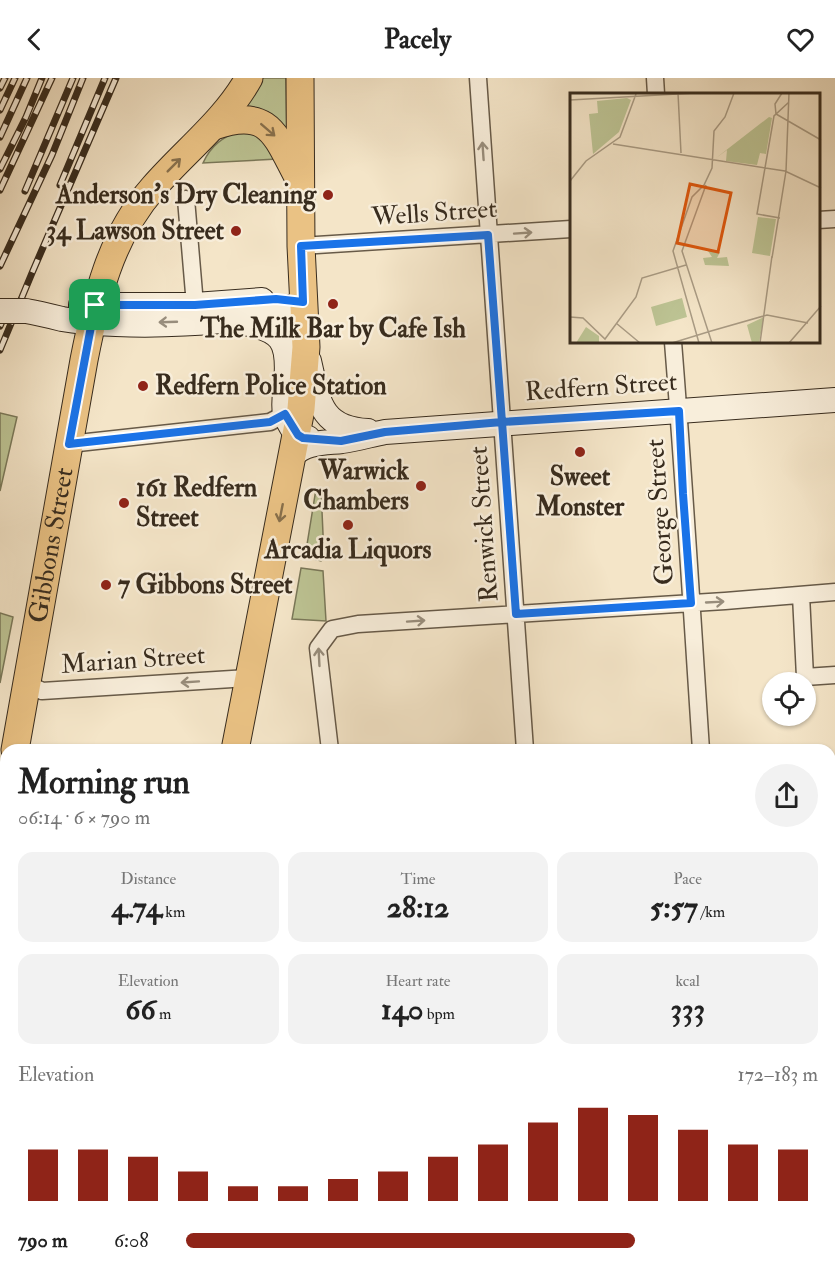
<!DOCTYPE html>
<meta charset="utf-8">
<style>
:root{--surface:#fff;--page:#f2f2f2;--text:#222;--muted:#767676;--accent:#8f2418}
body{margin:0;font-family:"IM FELL Double Pica",serif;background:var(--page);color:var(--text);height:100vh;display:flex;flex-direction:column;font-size:22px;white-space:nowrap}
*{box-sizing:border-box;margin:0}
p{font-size:20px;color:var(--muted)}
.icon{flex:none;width:33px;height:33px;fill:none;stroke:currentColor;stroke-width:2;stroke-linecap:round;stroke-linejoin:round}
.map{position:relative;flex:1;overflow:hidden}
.side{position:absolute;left:0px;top:666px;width:836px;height:532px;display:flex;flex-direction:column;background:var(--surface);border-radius:18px 18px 0 0;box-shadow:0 2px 4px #0004}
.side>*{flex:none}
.fabs{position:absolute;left:762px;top:594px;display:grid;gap:12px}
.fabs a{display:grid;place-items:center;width:54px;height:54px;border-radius:50%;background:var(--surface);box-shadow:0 2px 4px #0004;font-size:30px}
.pin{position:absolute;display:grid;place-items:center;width:51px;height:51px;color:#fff;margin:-26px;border-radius:12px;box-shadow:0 3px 9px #0006}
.round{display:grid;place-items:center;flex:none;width:63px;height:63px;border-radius:32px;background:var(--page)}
.headline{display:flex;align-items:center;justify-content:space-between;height:102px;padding:0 18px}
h1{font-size:33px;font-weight:800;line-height:45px}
.metrics{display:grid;grid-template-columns:repeat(3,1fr);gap:9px;height:102px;padding:6px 18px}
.metrics div{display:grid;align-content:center;border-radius:15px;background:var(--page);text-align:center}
.metrics b{font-size:30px;font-weight:800}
.metrics small{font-size:16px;font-weight:400}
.metrics p{font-size:16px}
.chart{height:168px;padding:12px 18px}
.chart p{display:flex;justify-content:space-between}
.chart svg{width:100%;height:108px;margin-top:6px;stroke:var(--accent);stroke-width:6}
ul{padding:0 18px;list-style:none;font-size:20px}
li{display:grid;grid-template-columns:96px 72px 1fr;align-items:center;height:45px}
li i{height:15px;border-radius:8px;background:var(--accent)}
header{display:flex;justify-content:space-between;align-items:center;height:78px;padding:0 18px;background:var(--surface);font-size:27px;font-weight:800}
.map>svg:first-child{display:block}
.green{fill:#bdc494;stroke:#7a7859;stroke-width:1.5}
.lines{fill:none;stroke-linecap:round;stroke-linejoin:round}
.street-casing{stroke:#675a48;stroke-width:19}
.secondary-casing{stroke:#382c1e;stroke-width:26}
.primary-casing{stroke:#382c1e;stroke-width:29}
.street{stroke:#f8eedb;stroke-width:16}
.secondary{stroke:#f8eedb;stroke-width:24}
.primary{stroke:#eac284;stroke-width:27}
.rail-casing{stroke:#382c1e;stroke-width:7}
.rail{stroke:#f8eedb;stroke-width:4.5;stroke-dasharray:14;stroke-linecap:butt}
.secondary-bridge-casing{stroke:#382c1e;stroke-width:26;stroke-linecap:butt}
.secondary-bridge{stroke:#f8eedb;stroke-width:24}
.oneway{stroke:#88704c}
.oneway2{stroke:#988d7c}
.route-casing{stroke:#fff;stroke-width:12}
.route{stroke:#1a73e8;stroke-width:8}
.poi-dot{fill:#8f2418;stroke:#f8eedb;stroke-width:2}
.labels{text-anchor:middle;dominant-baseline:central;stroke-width:5;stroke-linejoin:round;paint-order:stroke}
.poi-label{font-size:26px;font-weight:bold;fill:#382c1e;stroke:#f8eedb;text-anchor:end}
.street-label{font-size:26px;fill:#382c1e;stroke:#f8eedb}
.inset-road{fill:none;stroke:#a99b84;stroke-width:1.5}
.view{fill:#df570d;fill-opacity:0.15;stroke:#df570d;stroke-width:3}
.inset-edge{fill:none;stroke:#382c1e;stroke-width:3}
</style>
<header><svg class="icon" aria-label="back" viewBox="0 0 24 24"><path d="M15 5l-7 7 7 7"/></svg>Pacely<svg class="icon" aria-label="heart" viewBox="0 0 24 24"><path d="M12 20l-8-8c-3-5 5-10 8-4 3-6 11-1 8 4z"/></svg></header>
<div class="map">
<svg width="835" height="1198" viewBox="0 0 835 1198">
<rect width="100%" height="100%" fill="#f4e5c8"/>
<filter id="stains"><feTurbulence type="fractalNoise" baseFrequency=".00333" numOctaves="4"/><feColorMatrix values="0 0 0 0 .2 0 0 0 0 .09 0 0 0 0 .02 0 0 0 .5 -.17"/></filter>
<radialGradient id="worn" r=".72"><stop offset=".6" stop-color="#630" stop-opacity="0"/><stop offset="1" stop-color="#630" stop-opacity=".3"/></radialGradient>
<path class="green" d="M 261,0 L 286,0 L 287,66 L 240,30 Z
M 241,52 L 258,54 L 277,81 L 203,85 C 211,67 223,59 241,52 Z
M 0,335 L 17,339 L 0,413 Z
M 316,411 L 321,411 L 324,478 L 321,483 L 305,479 Z
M 301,490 L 323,493 L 326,543 L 292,541 Z
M 0,535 L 13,539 L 0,605 Z
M 830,1185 L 835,1185 L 835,1198 L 732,1198 L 748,1193 L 830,1192 Z"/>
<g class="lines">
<g class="street-casing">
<path id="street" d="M 478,0 L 525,672
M 655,0 L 656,16
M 186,121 L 195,227
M 818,142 L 835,141
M 301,168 L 571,151
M 673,264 C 684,400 692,536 701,672
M 69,366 L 270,344 L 285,336
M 801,517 L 805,599 L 835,597
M 27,600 L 32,608 L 42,613 L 248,600
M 330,672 L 318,570 L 332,551 L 358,546 L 725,523 L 835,514
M 830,720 L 835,720
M 0,854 L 6,854
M 830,1154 L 835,1153
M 50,1192 L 50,1198
M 365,1192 L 366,1198
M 0,1193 L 13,1192
M 604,1198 L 628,1192"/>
</g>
<g class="secondary-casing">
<path id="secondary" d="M 81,227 L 195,227 L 262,222
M 26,233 C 38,235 50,238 62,241 C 118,251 252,249 303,224
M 237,244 C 283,251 290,262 286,307 C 285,316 283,326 285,335 C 287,343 292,350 296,356 L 308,360
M 309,283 C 318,322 320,351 368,353
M 292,378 C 305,364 324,365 342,363 C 356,361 370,357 385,354 L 835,322"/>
</g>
<g class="primary-casing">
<g id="primary">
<path d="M 214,48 C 269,29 275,56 298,99"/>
<path id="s1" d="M 15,672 L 84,282 C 96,221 110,159 153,110 C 185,73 225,43 249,0"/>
<path d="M 235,672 L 301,331 L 306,269 L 301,168 L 300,0"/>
<path d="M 0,766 L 6,730"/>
<path d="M 152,1198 L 152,1192"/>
</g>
</g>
<use href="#street" class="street"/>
<use href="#secondary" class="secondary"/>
<use href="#primary" class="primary"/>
<g class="rail-casing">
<path id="rail" d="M 0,10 L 5,0
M 0,32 L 15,0
M 0,59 L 27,0
M 0,91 L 26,39 L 42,0
M 60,107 L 105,0
M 0,112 L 52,0
M 25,113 L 73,0
M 0,188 L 52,77 L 83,0
M 0,248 L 10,226
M 0,272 L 32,195 L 116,0"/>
</g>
<use href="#rail" class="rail"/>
<g class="secondary-bridge-casing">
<path id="secondary-bridge" d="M 0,233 L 26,233"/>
</g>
<use href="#secondary-bridge" class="secondary-bridge"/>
</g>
<defs><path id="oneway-shaft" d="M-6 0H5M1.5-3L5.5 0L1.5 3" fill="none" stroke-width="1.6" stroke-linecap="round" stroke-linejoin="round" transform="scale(1.5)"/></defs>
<g class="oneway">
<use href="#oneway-shaft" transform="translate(268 52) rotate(41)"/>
<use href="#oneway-shaft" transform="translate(174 87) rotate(-45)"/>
<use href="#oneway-shaft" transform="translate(281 435) rotate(101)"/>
</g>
<g class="oneway2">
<use href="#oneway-shaft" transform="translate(483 73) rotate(-94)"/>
<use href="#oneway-shaft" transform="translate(523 155) rotate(-4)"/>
<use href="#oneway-shaft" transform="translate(168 244) rotate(178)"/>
<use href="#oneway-shaft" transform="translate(715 524) rotate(-3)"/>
<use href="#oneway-shaft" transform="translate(416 543) rotate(-4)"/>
<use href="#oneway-shaft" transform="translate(319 579) rotate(-93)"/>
<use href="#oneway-shaft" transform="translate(190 604) rotate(176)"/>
</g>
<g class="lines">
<g class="route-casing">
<path id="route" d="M 95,227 L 69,366 L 270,344 L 285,336 L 298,357 L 303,360 L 341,363 L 385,354 L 502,344 L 516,536 L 691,525 L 683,416 L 679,333 L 502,344 L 488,157 L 301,168 L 303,224 L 276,221 L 195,227 L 95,227"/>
</g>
<use href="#route" class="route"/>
</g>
<g class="poi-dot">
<circle cx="328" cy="117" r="6"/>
<circle cx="236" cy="153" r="6"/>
<circle cx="333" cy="226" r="6"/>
<circle cx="143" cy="308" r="6"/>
<circle cx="580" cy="374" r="6"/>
<circle cx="421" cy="408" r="6"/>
<circle cx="124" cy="425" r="6"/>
<circle cx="348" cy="447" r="6"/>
<circle cx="106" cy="507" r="6"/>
</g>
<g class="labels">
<g class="poi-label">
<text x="316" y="117">Anderson's Dry Cleaning</text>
<text x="224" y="153">34 Lawson Street</text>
<text x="333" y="251" text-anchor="middle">The Milk Bar by Cafe Ish</text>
<text x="155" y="308" text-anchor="start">Redfern Police Station</text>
<text x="409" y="393">Warwick<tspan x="409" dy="30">Chambers</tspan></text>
<text x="580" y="399" text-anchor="middle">Sweet<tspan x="580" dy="30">Monster</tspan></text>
<text x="136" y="410" text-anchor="start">161 Redfern<tspan x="136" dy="30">Street</tspan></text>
<text x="348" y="472" text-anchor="middle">Arcadia Liquors</text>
<text x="118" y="507" text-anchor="start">7 Gibbons Street</text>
</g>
<g class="street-label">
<text transform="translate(434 135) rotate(-4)">Wells Street</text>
<text transform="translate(601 309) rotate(-4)">Redfern Street</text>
<text transform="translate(660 434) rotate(-94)">George Street</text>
<text transform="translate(484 446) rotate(-94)">Renwick Street</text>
<text stroke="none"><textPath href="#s1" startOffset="208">Gibbons Street</textPath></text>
<text transform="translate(133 582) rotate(-4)">Marian Street</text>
</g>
</g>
<g transform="translate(570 15)">
<rect width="250" height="250" fill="#f4e5c8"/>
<path d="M 57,5 L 61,7 L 49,39 L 23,61 L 19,21 L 28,20 L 27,8 ZM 199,24 L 202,25 L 196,61 L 190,60 L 187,72 L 156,68 L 157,57 L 146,65 ZM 188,124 L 206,126 L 200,163 L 182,160 ZM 138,158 L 150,159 L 147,165 L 157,164 L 159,173 L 135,172 L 133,165 L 142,164 ZM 112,205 L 117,224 L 86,233 L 81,214 ZM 194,224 L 189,250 L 182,250 L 177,232 ZM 16,234 L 29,243 L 29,250 L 6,250 Z" fill="#bdc494"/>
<path class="inset-road" d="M 108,0 L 111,60M 212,0 L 205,11 L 206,21 L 251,47M 0,7 L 125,0M 43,51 L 215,78 L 251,95M 0,88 L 16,68 L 50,44 L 66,1M 136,92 L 112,158 L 142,250M 210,125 L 187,121 L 204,23 L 219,9M 202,165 L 216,78 L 219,0M 0,224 L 13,225 L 35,246 L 66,204 L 72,185 L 116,172M 46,230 L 70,250M 141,238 L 197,222 L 238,230M 102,250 L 141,238M 129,250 L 103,158 L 122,104 L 134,92 L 142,75 L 144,38 L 155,24 L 164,0M 190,250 L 202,163M 219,250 L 251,213"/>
<path class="view" d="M 120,91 L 161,100 L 148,159 L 107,150 Z"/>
<rect width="250" height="250" class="inset-edge"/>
</g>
<rect width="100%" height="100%" filter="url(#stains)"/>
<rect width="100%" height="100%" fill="url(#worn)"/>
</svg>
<div class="fabs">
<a><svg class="icon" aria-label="locate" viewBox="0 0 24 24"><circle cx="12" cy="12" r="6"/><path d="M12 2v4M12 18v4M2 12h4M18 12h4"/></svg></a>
</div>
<div class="pin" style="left:95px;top:227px;background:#1e9e55"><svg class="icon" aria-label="arrive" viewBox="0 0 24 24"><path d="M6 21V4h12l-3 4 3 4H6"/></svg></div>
<section class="side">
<div class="headline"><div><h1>Morning run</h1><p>06:14 · 6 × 790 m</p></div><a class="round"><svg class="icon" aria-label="share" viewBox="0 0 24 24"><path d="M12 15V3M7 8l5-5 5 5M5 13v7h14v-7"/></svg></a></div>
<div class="metrics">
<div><p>Distance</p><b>4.74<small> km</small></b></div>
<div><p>Time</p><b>28:12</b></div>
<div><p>Pace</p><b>5:57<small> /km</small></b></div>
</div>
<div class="metrics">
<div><p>Elevation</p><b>66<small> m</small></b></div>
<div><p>Heart rate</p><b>140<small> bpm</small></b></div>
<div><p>kcal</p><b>333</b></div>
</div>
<div class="chart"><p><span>Elevation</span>172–183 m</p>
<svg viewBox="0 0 160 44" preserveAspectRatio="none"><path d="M5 44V23M15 44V23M25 44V26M35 44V32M45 44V38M55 44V38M65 44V35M75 44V32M85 44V26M95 44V21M105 44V12M115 44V6M125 44V9M135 44V15M145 44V21M155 44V23"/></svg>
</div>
<ul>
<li><b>790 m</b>6:08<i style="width:71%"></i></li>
</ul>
</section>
</div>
